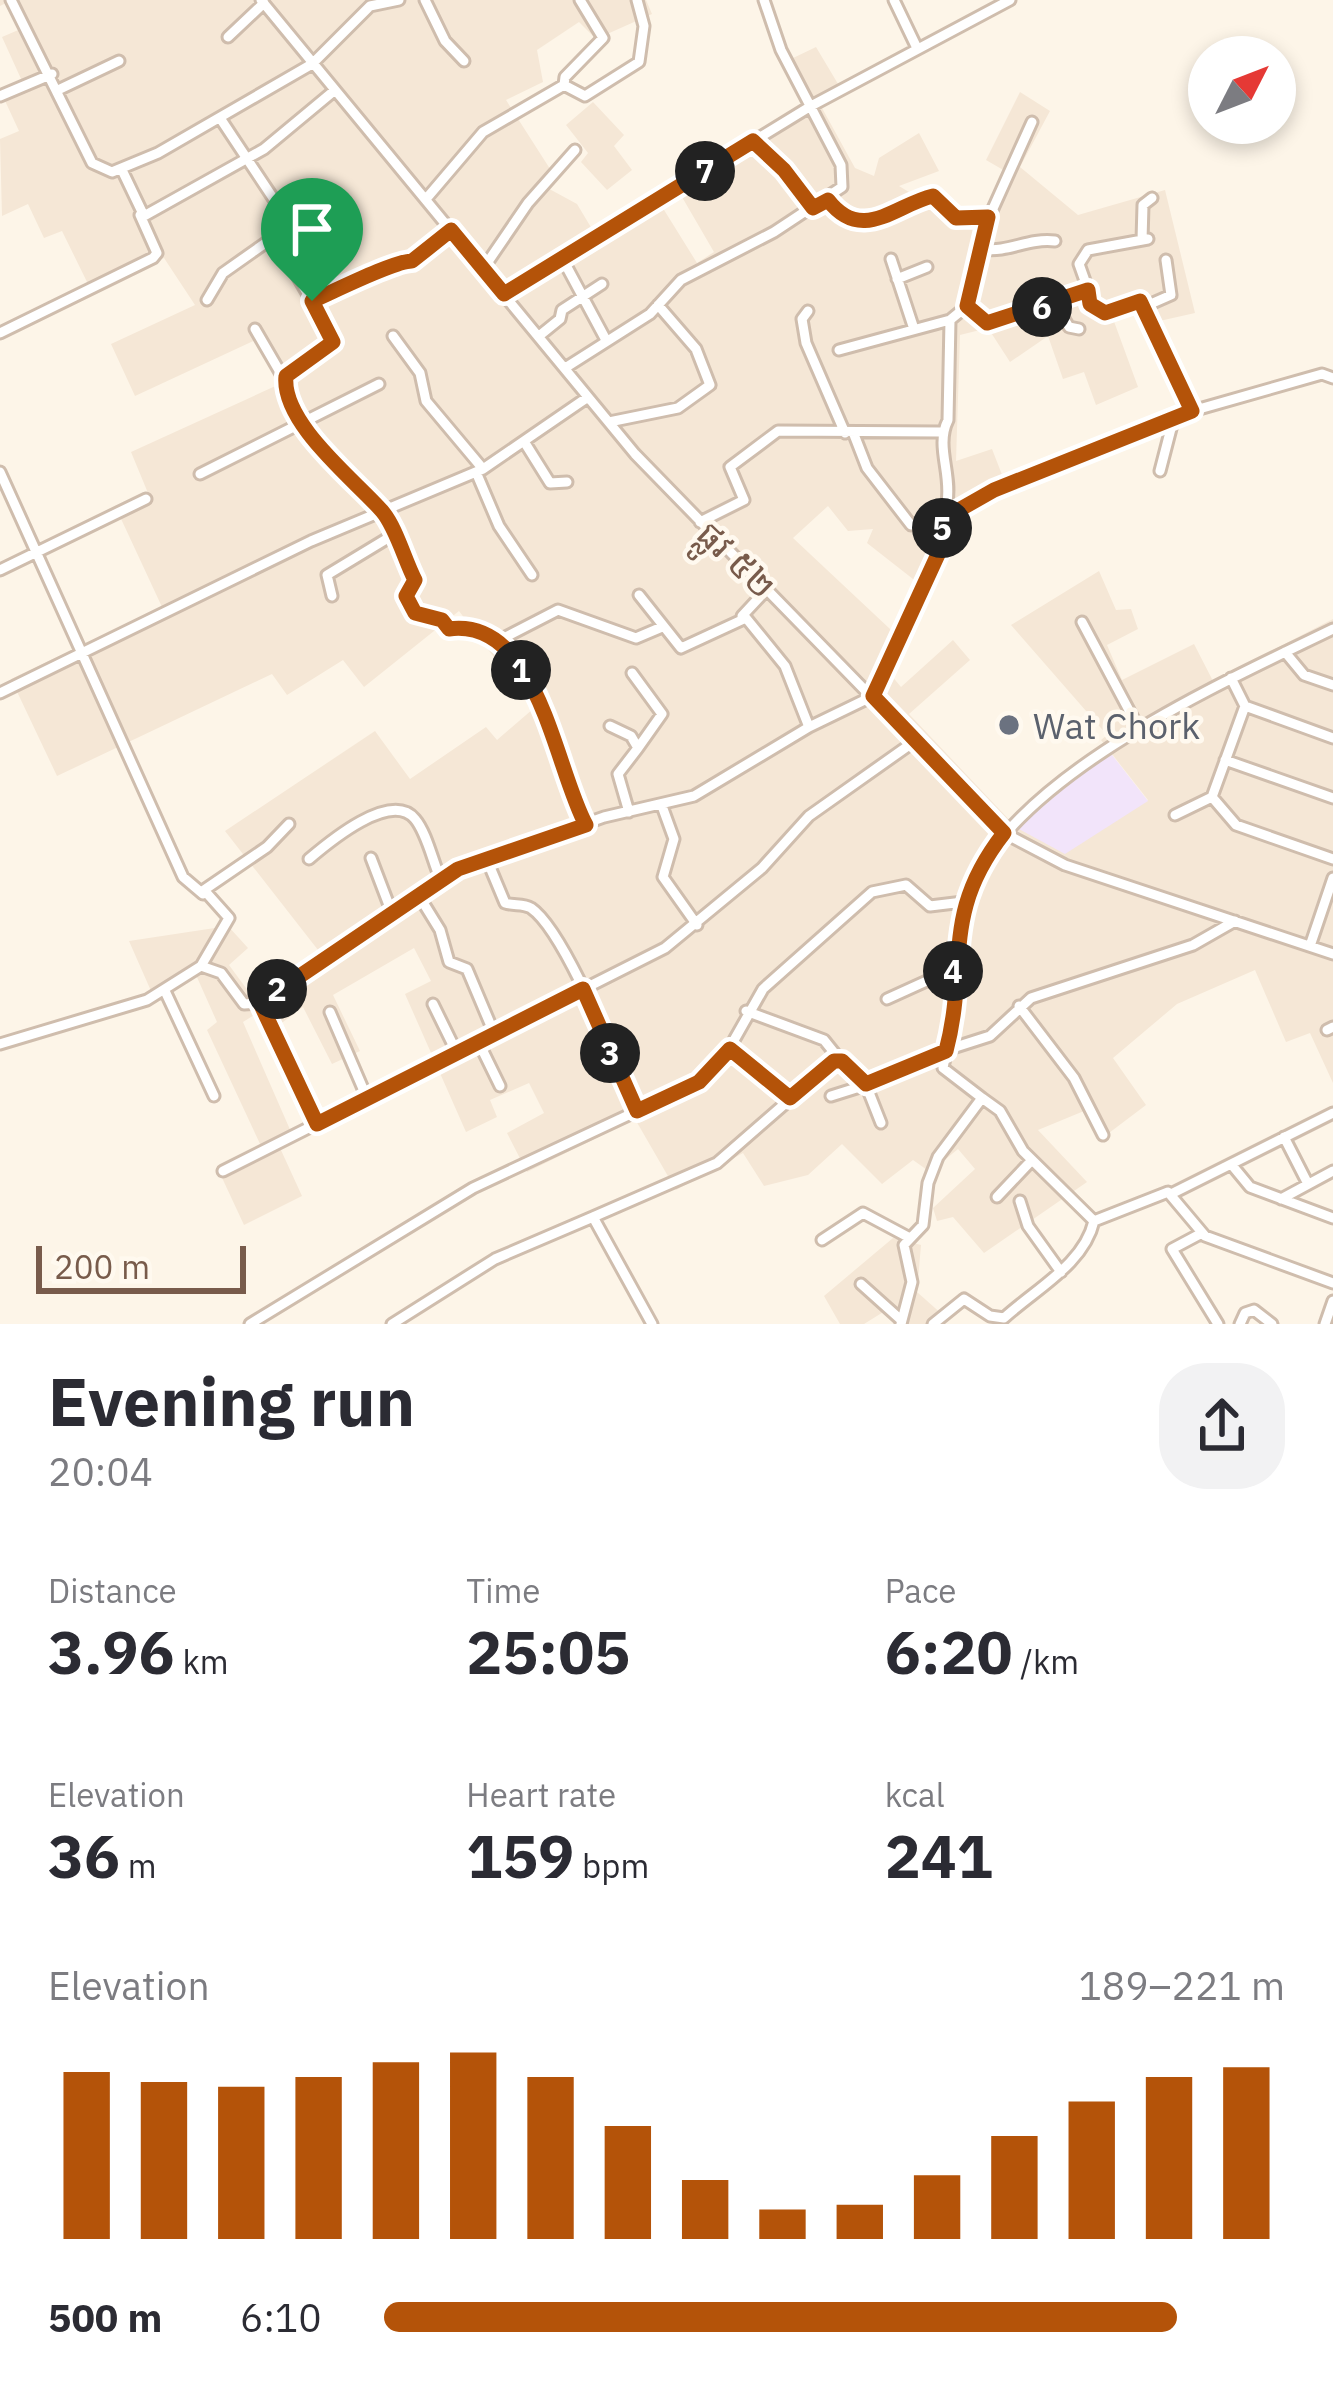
<!DOCTYPE html>
<meta charset="utf-8">
<style>
:root{--surface:#fff;--page:#f2f2f3;--text:#2b2b33;--muted:#7c7c81;--accent:#b45309}
body{margin:0;font-family:"IBM Plex Sans","Noto Sans Khmer",sans-serif;background:var(--page);color:var(--text);height:100vh;display:flex;flex-direction:column;font-size:45px;white-space:nowrap}
*{box-sizing:border-box;margin:0}
p{font-size:39px;color:var(--muted)}
.icon{flex:none;width:66px;height:66px;fill:none;stroke:currentColor;stroke-width:2;stroke-linecap:round;stroke-linejoin:round}
.map{position:relative;height:1324px;overflow:hidden}
.sheet{display:flex;flex-direction:column;background:var(--surface);flex:1}
.sheet>*{flex:none}
.needle{width:78px;rotate:48deg}
.tools{position:absolute;left:1188px;top:36px;display:grid;gap:24px}
.tools a{display:grid;place-items:center;width:108px;height:108px;border-radius:50%;background:var(--surface);box-shadow:0 6px 18px #0003;font-size:60px}
.scale{position:absolute;left:36px;bottom:30px;width:210px;box-sizing:border-box;padding-left:12px;border:6px solid #785b4b;border-top:0;font-size:33px;line-height:42px;white-space:nowrap;color:#785b4b;-webkit-text-stroke:9px #fff9ef;paint-order:stroke}
.pin{position:absolute;display:grid;place-items:center;width:102px;height:102px;color:#fff;margin:-123px -51px;border-radius:50% 50% 50% 0;rotate:-45deg;box-shadow:0 0 12px #0007}
.pin .icon{rotate:45deg}
.km{position:absolute;width:60px;height:60px;margin:-30px;border-radius:50%;background:#222;color:#fff;font-size:33px;line-height:60px;text-align:center}
.round{display:grid;place-items:center;flex:none;width:126px;height:126px;border-radius:48px;background:var(--page)}
.headline{display:flex;align-items:center;justify-content:space-between;height:204px;padding:0 48px}
h1{font-size:66px;font-weight:800;line-height:90px}
.stats{display:grid;grid-template-columns:repeat(3,1fr);gap:18px;height:204px;padding:12px 48px}
.stats div{display:grid;align-content:center}
.stats b{font-size:60px;font-weight:800}
.stats small{font-size:33px;font-weight:400}
.stats p{font-size:33px}
.chart{height:336px;padding:24px 48px}
.chart p{display:flex;justify-content:space-between}
.chart svg{width:100%;height:216px;margin-top:12px;stroke:var(--accent);stroke-width:6}
ul{padding:0 48px;list-style:none;font-size:39px}
li{display:grid;grid-template-columns:192px 144px 1fr;align-items:center;height:90px}
li i{height:30px;border-radius:15px;background:var(--accent)}
.map>svg:first-child{display:block}
.residential{fill:#f5e7d6}
.education{fill:#f2e4fa}
.lines{fill:none;stroke-linecap:round;stroke-linejoin:round}
.minor-casing{stroke:#cfbdad;stroke-width:15}
.minor{stroke:#fff;stroke-width:9}
.route-casing{stroke:#fff;stroke-width:24}
.route{stroke:#b45309;stroke-width:15}
.worship-dot{fill:#6b7280;stroke:#fff9ef;stroke-width:4.5}
.labels{text-anchor:middle;dominant-baseline:central;stroke-width:9;stroke-linejoin:round;paint-order:stroke}
.street-label{font-size:36px;fill:#785b4b;stroke:#fff9ef}
.worship-label{font-size:36px;fill:#5b616d;stroke:#fff9ef;text-anchor:start}
</style>
<div class="map">
<svg width="1333" height="1324" viewBox="0 0 1333 1324">
<rect width="100%" height="100%" fill="#fdf5e8"/>
<path class="residential" d="M 0,0 L 646,0 L 652,14 L 596,39 L 579,22 L 537,50 L 543,82 L 506,100 L 552,172 L 542,185 L 577,204 L 595,234 L 656,197 L 697,263 L 714,252 L 675,185 L 811,102 L 789,60 L 816,47 L 844,94 L 822,108 L 855,168 L 874,176 L 879,158 L 919,133 L 939,171 L 899,186 L 947,215 L 986,208 L 1005,171 L 986,160 L 1020,92 L 1050,111 L 1020,167 L 1078,215 L 1165,190 L 1195,313 L 1155,322 L 1146,301 L 1112,316 L 1138,387 L 1096,405 L 1084,372 L 1063,379 L 1048,336 L 1010,362 L 988,328 L 960,335 L 956,461 L 992,449 L 1006,485 L 953,507 L 946,555 L 927,590 L 867,543 L 873,529 L 848,531 L 828,506 L 793,538 L 906,644 L 891,675 L 901,687 L 953,640 L 970,660 L 909,714 L 1017,828 L 1148,800 L 1101,740 L 1107,735 L 1011,625 L 1099,571 L 1116,610 L 1131,609 L 1138,629 L 1107,645 L 1122,680 L 1194,644 L 1213,681 L 1333,619 L 1333,1083 L 1310,1033 L 1286,1042 L 1255,970 L 1177,1004 L 1113,1058 L 1146,1105 L 1105,1136 L 1084,1111 L 1038,1130 L 1087,1182 L 984,1253 L 953,1217 L 937,1221 L 933,1208 L 975,1169 L 958,1149 L 930,1172 L 913,1160 L 882,1184 L 842,1144 L 808,1175 L 764,1186 L 743,1153 L 676,1190 L 635,1119 L 527,1172 L 507,1133 L 544,1113 L 529,1083 L 490,1100 L 497,1117 L 466,1132 L 405,994 L 431,981 L 414,948 L 333,995 L 360,1051 L 332,1064 L 303,1007 L 279,1025 L 267,1007 L 243,1022 L 295,1141 L 280,1148 L 302,1196 L 244,1225 L 217,1167 L 261,1146 L 207,1030 L 217,1022 L 196,975 L 155,1000 L 129,941 L 228,926 L 248,948 L 229,965 L 254,999 L 267,994 L 318,950 L 225,831 L 375,731 L 410,779 L 486,727 L 497,740 L 533,709 L 459,611 L 364,687 L 343,660 L 287,695 L 272,674 L 57,776 L 11,679 L 162,607 L 116,508 L 148,493 L 131,452 L 282,383 L 262,337 L 135,396 L 111,344 L 195,305 L 164,258 L 90,288 L 62,231 L 44,238 L 28,204 L 2,216 L 0,139 L 19,131 L 0,90 L 22,81 L 2,37 L 23,28 L 10,1 L 0,6 Z
M 593,102 L 624,135 L 614,146 L 632,170 L 607,190 L 581,162 L 588,153 L 566,125 Z
M 893,1238 L 921,1245 L 917,1292 L 944,1316 L 935,1324 L 903,1324 L 893,1306 L 864,1324 L 840,1324 L 824,1296 Z"/>
<path class="education" d="M 1109,751 L 1148,801 L 1065,854 L 1017,828 Z"/>
<g class="lines">
<g class="minor-casing">
<path id="minor" d="M 11,0 L 92,163 L 112,172 L 158,153 L 312,64 L 370,6 L 399,0
M 261,0 L 635,454 L 1004,833 L 1065,865 L 1333,954
M 425,0 L 445,41 L 464,61
M 580,0 L 603,38 L 565,77 L 564,85 L 585,96 L 639,62 L 644,26 L 637,0
M 894,0 L 916,46
M 228,37 L 264,3
M 58,90 L 119,61
M 0,96 L 52,74
M 220,118 L 281,210 L 292,267 L 333,338 L 286,376 L 285,398 L 379,512
M 753,141 L 784,170 L 813,208
M 122,170 L 144,216 L 264,149 L 335,90
M 426,199 L 483,132 L 564,85
M 828,200 C 859,241 895,210 930,196 L 956,218 L 988,217
M 1148,239 L 1088,250 L 1079,264 L 1095,309 L 1105,313 L 1137,300 L 1144,304 L 1192,411
M 1142,240 L 1143,205 L 1152,198
M 982,249 C 1010,253 1026,238 1055,241
M 562,258 L 606,340
M 891,259 L 913,326
M 483,269 L 528,203 L 575,150
M 897,279 L 927,267
M 504,294 L 811,106 L 1010,0
M 207,300 L 223,273 L 281,232
M 312,301 C 335,291 394,261 412,261 L 451,230
M 1054,302 L 1069,327 L 1079,329
M 967,306 L 979,271 L 982,233 L 1032,122
M 1146,306 L 1171,295 L 1166,260
M 808,311 L 802,319 L 806,343 L 845,433
M 255,329 L 284,379
M 0,333 L 153,258 L 157,253 L 140,215
M 393,336 L 420,373 L 426,401 L 483,469
M 539,336 L 560,319 L 562,310 L 602,284
M 839,350 L 950,320
M 565,368 L 650,314 L 681,280 L 774,232 L 842,187 L 841,165 L 781,50 L 764,0
M 609,422 L 678,408 L 710,385 L 696,349 L 658,305
M 853,432 L 867,468 L 911,525 L 942,519 L 994,490 L 1192,411 L 1322,374 L 1333,378
M 525,443 L 550,483 L 567,482
M 1160,471 L 1174,417
M 0,472 L 183,877 L 203,894
M 476,472 L 499,526 L 532,575
M 200,474 L 379,384
M 382,511 L 415,581 L 406,596 L 415,613 L 442,620 L 449,629 C 539,618 555,769 586,825
M 700,522 L 744,500 L 730,467 L 778,431 L 941,432
M 0,570 L 146,499
M 639,595 L 681,648 L 746,618 L 785,666 L 809,727
M 332,596 L 327,575 L 393,535
M 742,616 L 768,588
M 1082,622 L 1139,729
M 496,642 L 558,610 L 636,638 L 662,627
M 1285,652 L 1304,675 L 1333,685
M 632,673 L 662,714 L 638,748
M 1231,678 L 1245,706 L 1333,738
M 0,693 L 311,541 L 483,469 L 588,397
M 610,726 L 631,736 L 638,748 L 618,774 L 629,812
M 1225,760 L 1333,798
M 1212,797 L 1236,825 L 1333,859
M 662,806 L 674,839 L 663,877 L 697,925
M 1175,815 L 1212,797 L 1245,706
M 371,858 L 392,913
M 309,859 C 329,842 391,790 415,819 C 427,833 433,863 441,880
M 487,860 L 505,903 C 514,906 523,903 531,908 C 566,932 618,1068 637,1111
M 419,896 L 440,930 L 449,962 L 467,969 L 494,1033
M 1310,946 L 1333,878
M 201,966 L 229,918 L 204,890 L 267,847 L 289,824
M 165,991 L 214,1096
M 887,999 L 953,969
M 260,1003 L 317,1124
M 433,1004 L 456,1051
M 1019,1006 L 1074,1078 L 1103,1135
M 746,1011 L 824,1040 L 840,1060
M 330,1012 L 367,1098
M 1327,1030 L 1333,1027
M 478,1041 L 500,1086
M 0,1044 L 147,1000 L 201,966 L 221,973 L 244,1004 L 260,1003 L 458,869 L 604,817 L 694,796 L 809,727 L 873,696 C 909,635 934,571 947,502 C 952,473 935,446 948,420 L 950,320 L 967,306 L 994,324 L 1087,290
M 729,1049 L 791,1098
M 831,1096 L 866,1085 L 881,1123
M 982,1098 L 1000,1111 L 1023,1151 L 1094,1221 L 1168,1192 L 1205,1236 L 1333,1283
M 1284,1137 L 1308,1184
M 1231,1164 L 1250,1187 L 1333,1218
M 223,1171 L 665,948 L 762,868 L 809,816 L 915,741
M 1171,1194 L 1333,1113
M 997,1197 L 1032,1160
M 1281,1199 L 1333,1171
M 1020,1201 L 1028,1226 L 1061,1272
M 1202,1233 L 1172,1249 L 1218,1324
M 822,1240 L 863,1213 L 908,1237
M 861,1284 L 900,1319
M 250,1324 L 473,1188 L 699,1082 L 729,1049 L 763,989 L 872,892 L 906,885 L 930,906 L 963,902
M 392,1324 L 495,1259 L 593,1217
M 652,1324 L 593,1217 L 717,1163 L 834,1061 L 868,1084 L 912,1061 L 990,1036 L 1031,998 L 1193,945 L 1235,921
M 901,1324 L 912,1282 L 904,1245 L 923,1225 L 928,1183 L 938,1157 L 982,1098 L 943,1068 C 946,1050 954,1032 956,1014 C 960,977 952,941 963,904 C 1003,779 1222,683 1333,629
M 933,1324 L 964,1299 L 990,1316 L 1004,1318 C 1037,1288 1084,1264 1094,1221
M 1240,1324 L 1245,1313 L 1254,1310 L 1272,1324
M 1325,1324 L 1333,1301"/>
</g>
<use href="#minor" class="minor"/>
</g>
<g class="lines">
<g class="route-casing">
<path id="route" d="M 753,141 L 784,170 L 813,208 L 828,200 C 862,244 895,205 933,196 L 956,218 L 988,217 L 967,306 L 987,323 L 1088,290 L 1090,304 L 1105,313 L 1140,301 L 1192,411 L 994,490 L 943,519 L 940,550 L 873,696 L 1004,833 C 940,915 969,964 946,1051 L 866,1084 L 842,1061 L 834,1061 L 790,1098 L 730,1049 L 699,1082 L 637,1111 L 583,989 L 317,1124 L 260,1003 L 458,869 L 586,825 C 555,769 538,617 449,629 L 442,620 L 415,613 L 406,596 L 415,580 C 405,561 396,527 382,511 C 355,480 281,423 286,376 L 333,342 L 312,301 C 335,291 394,261 412,261 L 451,230 L 504,294 Z"/>
</g>
<use href="#route" class="route"/>
</g>
<circle class="worship-dot" cx="1009" cy="725" r="12"/>
<g class="labels">
<g class="street-label">
<text transform="translate(737 559) rotate(44)">ផ្លូវ ៥២</text>
</g>
<g class="worship-label">
<text x="1033" y="725">Wat Chork</text>
</g>
</g>
</svg>
<div class="tools">
<a><svg class="needle" viewBox="-14 -14 28 28"><path d="M0-13l5 13h-10z" fill="#e53935"/><path d="M0 13l5-13h-10z" fill="#7c7c81"/></svg></a>
</div>
<div class="scale">200 m</div>
<div class="pin" style="left:312px;top:301px;background:#1e9e55"><svg class="icon" aria-label="arrive" viewBox="0 0 24 24"><path d="M6 21V4h12l-3 4 3 4H6"/></svg></div>
<b class="km" style="left:521px;top:670px">1</b>
<b class="km" style="left:277px;top:989px">2</b>
<b class="km" style="left:610px;top:1053px">3</b>
<b class="km" style="left:953px;top:971px">4</b>
<b class="km" style="left:942px;top:528px">5</b>
<b class="km" style="left:1042px;top:307px">6</b>
<b class="km" style="left:705px;top:171px">7</b>
</div>
<section class="sheet">
<div class="headline"><div><h1>Evening run</h1><p>20:04</p></div><a class="round"><svg class="icon" aria-label="share" viewBox="0 0 24 24"><path d="M12 15V3M7 8l5-5 5 5M5 13v7h14v-7"/></svg></a></div>
<div class="stats">
<div><p>Distance</p><b>3.96<small> km</small></b></div>
<div><p>Time</p><b>25:05</b></div>
<div><p>Pace</p><b>6:20<small> /km</small></b></div>
</div>
<div class="stats">
<div><p>Elevation</p><b>36<small> m</small></b></div>
<div><p>Heart rate</p><b>159<small> bpm</small></b></div>
<div><p>kcal</p><b>241</b></div>
</div>
<div class="chart"><p><span>Elevation</span>189–221 m</p>
<svg viewBox="0 0 160 44" preserveAspectRatio="none"><path d="M5 44V10M15 44V12M25 44V13M35 44V11M45 44V8M55 44V6M65 44V11M75 44V21M85 44V32M95 44V38M105 44V37M115 44V31M125 44V23M135 44V16M145 44V11M155 44V9"/></svg>
</div>
<ul>
<li><b>500 m</b>6:10<i style="width:88%"></i></li>
</ul>
</section>
